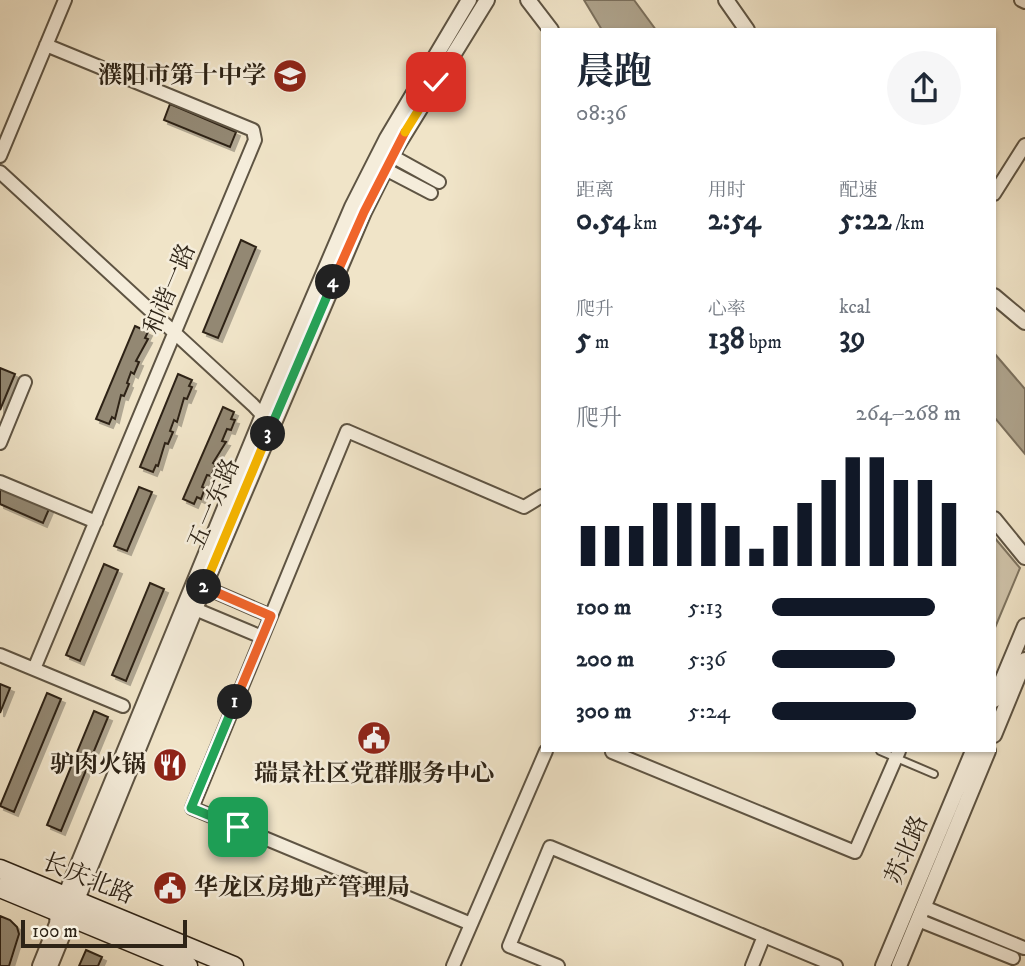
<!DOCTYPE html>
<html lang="zh">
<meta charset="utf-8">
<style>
:root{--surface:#fff;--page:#f6f6f7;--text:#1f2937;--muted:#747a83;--accent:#111827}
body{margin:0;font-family:"IM FELL DW Pica","Noto Serif SC",serif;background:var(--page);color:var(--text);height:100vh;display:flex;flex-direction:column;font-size:26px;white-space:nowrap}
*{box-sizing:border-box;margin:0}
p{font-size:23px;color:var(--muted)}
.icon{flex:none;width:38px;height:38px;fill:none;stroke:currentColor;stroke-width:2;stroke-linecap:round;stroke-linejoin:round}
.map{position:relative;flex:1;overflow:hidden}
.drawer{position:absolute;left:541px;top:28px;width:455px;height:724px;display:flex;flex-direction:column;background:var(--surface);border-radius:0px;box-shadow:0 2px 5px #0004}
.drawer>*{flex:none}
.scale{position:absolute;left:21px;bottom:18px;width:166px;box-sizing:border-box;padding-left:7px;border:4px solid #2e2417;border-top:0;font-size:19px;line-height:24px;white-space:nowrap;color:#2e2417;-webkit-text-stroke:5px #f5eddb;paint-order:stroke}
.pin{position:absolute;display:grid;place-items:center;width:60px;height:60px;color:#fff;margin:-30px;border-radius:14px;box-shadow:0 4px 10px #0006}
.km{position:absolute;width:35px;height:35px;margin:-18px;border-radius:50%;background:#222;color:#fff;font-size:19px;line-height:35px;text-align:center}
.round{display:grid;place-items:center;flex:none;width:74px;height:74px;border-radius:37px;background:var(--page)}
.overview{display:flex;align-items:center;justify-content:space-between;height:119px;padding:0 35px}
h1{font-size:38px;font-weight:700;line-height:52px}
.stats{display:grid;grid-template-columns:repeat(3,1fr);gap:10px;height:119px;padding:7px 35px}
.stats div{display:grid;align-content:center}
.stats b{font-size:30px;font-weight:700}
.stats small{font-size:19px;font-weight:400}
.stats p{font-size:19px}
.chart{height:196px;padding:14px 35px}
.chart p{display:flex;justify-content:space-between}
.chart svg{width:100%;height:126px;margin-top:7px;stroke:var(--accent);stroke-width:6}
ul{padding:0 35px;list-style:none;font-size:23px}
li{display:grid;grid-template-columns:112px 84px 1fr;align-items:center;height:52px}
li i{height:18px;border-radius:9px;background:var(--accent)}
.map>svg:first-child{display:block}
.green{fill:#cfc3aa;stroke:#7e7460;stroke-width:2}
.water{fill:#aea38c;stroke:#7b705d;stroke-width:2}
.building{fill:#938873;stroke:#2e2417;stroke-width:2;filter:url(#shadow)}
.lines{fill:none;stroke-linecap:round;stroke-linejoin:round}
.service-casing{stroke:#5e5443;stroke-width:10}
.minor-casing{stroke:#5e5443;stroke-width:16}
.tertiary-casing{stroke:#5e5443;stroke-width:18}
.secondary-casing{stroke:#2e2417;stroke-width:21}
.service{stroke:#f5eddb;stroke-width:6}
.minor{stroke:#f5eddb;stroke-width:12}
.tertiary{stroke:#f5eddb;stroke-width:14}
.secondary{stroke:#f5eddb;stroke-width:18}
.split-1-casing{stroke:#fff;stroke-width:14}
.split-2-casing{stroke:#fff;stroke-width:14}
.split-3-casing{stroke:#fff;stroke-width:14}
.split-4-casing{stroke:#fff;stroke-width:14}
.split-5-casing{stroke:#fff;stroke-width:14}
.split-6-casing{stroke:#fff;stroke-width:14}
.split-1{stroke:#22a559;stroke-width:9}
.split-2{stroke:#f0652b;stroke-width:9}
.split-3{stroke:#f5b400;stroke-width:9}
.split-4{stroke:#22a559;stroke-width:9}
.split-5{stroke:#f0652b;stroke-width:9}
.split-6{stroke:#f5b400;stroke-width:9}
.labels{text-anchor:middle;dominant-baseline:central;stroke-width:5;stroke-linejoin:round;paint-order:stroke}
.poi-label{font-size:24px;font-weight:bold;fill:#2e2417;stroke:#f5eddb;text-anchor:end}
.street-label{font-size:24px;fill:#2e2417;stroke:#f5eddb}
</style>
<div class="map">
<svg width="1025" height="966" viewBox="0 0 1025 966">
<defs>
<filter id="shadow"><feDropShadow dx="4" dy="4" stdDeviation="0" flood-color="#0004"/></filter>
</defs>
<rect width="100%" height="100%" fill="#f0e4c8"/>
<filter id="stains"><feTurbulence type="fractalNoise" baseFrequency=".00286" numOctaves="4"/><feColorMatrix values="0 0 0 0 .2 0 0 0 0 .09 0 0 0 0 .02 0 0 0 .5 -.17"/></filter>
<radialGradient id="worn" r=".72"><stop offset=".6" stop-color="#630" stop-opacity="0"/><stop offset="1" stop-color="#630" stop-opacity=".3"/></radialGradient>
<path class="green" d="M 994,537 L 1020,568 L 994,630 Z"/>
<path class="water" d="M 584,0 L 634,0 L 656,30 L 602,30 Z
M 994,353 L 1025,389 L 1025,454 L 994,417 Z"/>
<path class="building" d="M 170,104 L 236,132 L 230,147 L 164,120 Z
M 241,240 L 256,247 L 218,338 L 203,332 Z
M 135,326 L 148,332 L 145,338 L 148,339 L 136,361 L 139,362 L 134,374 L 131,372 L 127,383 L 129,384 L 124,396 L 121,395 L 115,419 L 112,417 L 109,424 L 96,419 Z
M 0,368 L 15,374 L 0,410 Z
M 178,374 L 192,380 L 189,386 L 192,387 L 187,399 L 184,398 L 177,422 L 174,420 L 170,431 L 173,432 L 168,444 L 165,443 L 158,466 L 156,465 L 153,472 L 140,467 Z
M 223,407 L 234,412 L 231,419 L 235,420 L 231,430 L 227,429 L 222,441 L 226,442 L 213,463 L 216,465 L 211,476 L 207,475 L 202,487 L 205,488 L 201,499 L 197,497 L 194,504 L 183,499 Z
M 139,487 L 152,492 L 127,551 L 114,546 Z
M 0,488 L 49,509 L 43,523 L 0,504 Z
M 104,564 L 118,570 L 80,661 L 66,655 Z
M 150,583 L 164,589 L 126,681 L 112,675 Z
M 0,684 L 10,688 L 0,713 Z
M 47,693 L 61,699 L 14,812 L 0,806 Z
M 94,711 L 108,717 L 61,831 L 47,825 Z
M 0,916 L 10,920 L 17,927 L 19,934 L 9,966 L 0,966 Z
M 86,950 L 102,957 L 98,966 L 79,966 Z"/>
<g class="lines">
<g class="service-casing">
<path id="service" d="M 880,751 L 934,774"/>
</g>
<g class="minor-casing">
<path id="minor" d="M 1021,0 L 1025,2
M 0,156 L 65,0
M 392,156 L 439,182
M 385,169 L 431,193
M 0,172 L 253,405 L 269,422
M 994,194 L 1025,145
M 0,443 L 25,382
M 0,482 L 96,522
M 204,587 L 271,616
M 195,609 L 262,637
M 0,655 L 123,706
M 34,669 L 255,140 L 253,130 L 46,45
M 612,752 L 855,852 L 899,751
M 924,907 L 1024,948
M 918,920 L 1013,958
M 471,924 L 192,808 L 347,431 L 524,507 L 542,496
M 453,966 L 546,751
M 558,966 L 509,946 L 550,847 L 836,966
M 752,966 L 764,936"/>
</g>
<g class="tertiary-casing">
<path id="tertiary" d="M 528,0 L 551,30
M 726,0 L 747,30
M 994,296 L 1025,322
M 994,519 L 1025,557
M 994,700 L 1025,626
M 994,735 L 1025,660
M 40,966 L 57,924 L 58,912 L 65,896 L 263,415 L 352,207 L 387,138 L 469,0
M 50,966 L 204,587 L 364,212 L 397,146 L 487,0
M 883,966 L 973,751
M 899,966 L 988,751"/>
</g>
<g class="secondary-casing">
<path id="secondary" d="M 0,869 L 234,966
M 0,888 L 188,966"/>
</g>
<use href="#service" class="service"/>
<use href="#minor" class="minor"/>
<use href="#tertiary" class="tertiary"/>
<use href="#secondary" class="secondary"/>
</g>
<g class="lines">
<g class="split-1-casing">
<path id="split-1" d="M 235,702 L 191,808 L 238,827"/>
</g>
<g class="split-2-casing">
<path id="split-2" d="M 204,587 L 271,616 L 235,702"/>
</g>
<g class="split-3-casing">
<path id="split-3" d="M 204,587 L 268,434"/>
</g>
<g class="split-4-casing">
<path id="split-4" d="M 268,434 L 333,282"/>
</g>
<g class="split-5-casing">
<path id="split-5" d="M 333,282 L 364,212 L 405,132"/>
</g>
<g class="split-6-casing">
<path id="split-6" d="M 405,132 L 436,82"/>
</g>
<use href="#split-1" class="split-1"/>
<use href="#split-2" class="split-2"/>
<use href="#split-3" class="split-3"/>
<use href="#split-4" class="split-4"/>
<use href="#split-5" class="split-5"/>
<use href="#split-6" class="split-6"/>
</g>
<defs>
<g id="school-disc" transform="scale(1.75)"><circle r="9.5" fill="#8f2418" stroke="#f5eddb"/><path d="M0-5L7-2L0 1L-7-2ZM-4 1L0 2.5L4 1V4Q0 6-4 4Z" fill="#fff"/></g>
<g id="civic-disc" transform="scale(1.75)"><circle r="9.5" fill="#8f2418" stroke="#f5eddb"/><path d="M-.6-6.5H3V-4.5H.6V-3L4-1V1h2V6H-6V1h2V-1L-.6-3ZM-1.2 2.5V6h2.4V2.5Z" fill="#fff"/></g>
<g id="restaurant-disc" transform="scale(1.75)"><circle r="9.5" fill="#8f2418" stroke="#f5eddb"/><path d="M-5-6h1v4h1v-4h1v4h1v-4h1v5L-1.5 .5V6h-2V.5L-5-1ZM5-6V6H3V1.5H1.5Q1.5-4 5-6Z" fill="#fff"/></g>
</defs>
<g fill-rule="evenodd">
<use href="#school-disc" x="290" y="76"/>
<use href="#civic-disc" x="374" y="738"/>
<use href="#restaurant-disc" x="170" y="765"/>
<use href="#civic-disc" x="170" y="888"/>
</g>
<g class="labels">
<g class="poi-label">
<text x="266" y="76">濮阳市第十中学</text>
<text x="146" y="765">驴肉火锅</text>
<text x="374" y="774" text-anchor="middle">瑞景社区党群服务中心</text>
<text x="194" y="888" text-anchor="start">华龙区房地产管理局</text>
</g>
<g class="street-label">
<text transform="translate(170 289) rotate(-67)">和谐一路</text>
<text transform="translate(214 504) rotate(-67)">五一东路</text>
<text transform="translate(907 850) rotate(-67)">苏北路</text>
<text transform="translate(88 879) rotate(22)">长庆北路</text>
</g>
</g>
<rect width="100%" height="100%" filter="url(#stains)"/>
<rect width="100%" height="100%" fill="url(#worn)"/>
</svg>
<div class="scale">100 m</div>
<div class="pin" style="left:238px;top:827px;background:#1e9e55"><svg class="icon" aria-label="arrive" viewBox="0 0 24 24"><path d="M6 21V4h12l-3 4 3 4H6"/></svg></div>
<div class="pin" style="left:436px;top:82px;background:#d93025"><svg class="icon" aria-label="check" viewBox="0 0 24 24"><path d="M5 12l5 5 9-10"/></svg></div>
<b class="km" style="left:235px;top:702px">1</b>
<b class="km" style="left:204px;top:587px">2</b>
<b class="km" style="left:268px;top:434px">3</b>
<b class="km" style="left:333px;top:282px">4</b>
<section class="drawer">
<div class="overview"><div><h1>晨跑</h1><p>08:36</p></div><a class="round"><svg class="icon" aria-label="share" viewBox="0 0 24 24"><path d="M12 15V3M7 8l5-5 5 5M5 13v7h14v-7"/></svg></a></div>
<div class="stats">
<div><p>距离</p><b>0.54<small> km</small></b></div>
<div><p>用时</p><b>2:54</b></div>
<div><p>配速</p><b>5:22<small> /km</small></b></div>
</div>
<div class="stats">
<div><p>爬升</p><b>5<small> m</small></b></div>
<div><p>心率</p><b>138<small> bpm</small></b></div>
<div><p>kcal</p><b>39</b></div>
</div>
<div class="chart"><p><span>爬升</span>264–268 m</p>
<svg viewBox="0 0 160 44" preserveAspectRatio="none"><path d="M5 44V30M15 44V30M25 44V30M35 44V22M45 44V22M55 44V22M65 44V30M75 44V38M85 44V30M95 44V22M105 44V14M115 44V6M125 44V6M135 44V14M145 44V14M155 44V22"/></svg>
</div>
<ul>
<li><b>100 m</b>5:13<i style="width:86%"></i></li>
<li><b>200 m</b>5:36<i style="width:65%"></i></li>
<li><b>300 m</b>5:24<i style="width:76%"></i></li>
</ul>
</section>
</div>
